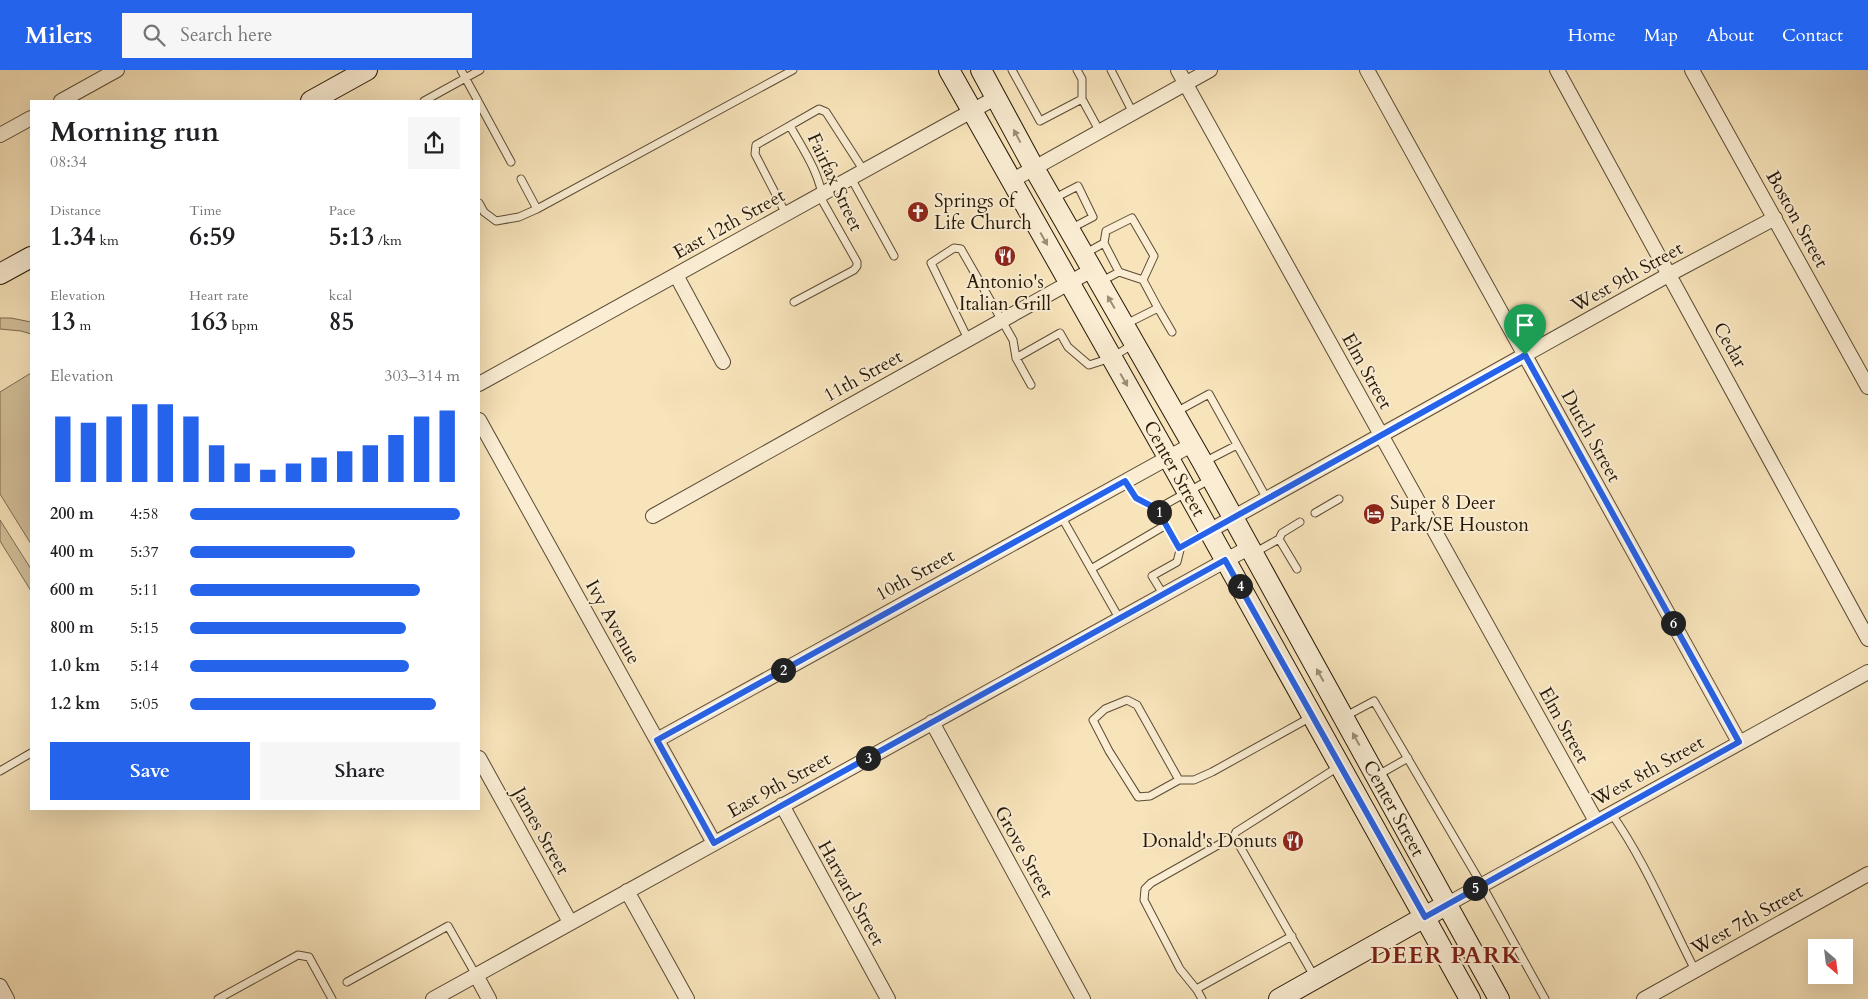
<!DOCTYPE html>
<meta charset="utf-8">
<style>
:root{--surface:#fff;--page:#f6f6f6;--text:#202124;--muted:#757577;--accent:#2563eb}
body{margin:0;font-family:Cardo,serif;background:var(--page);color:var(--text);height:100vh;display:flex;flex-direction:column;font-size:19px;white-space:nowrap}
*{box-sizing:border-box;margin:0}
p{font-size:16px;color:var(--muted)}
.icon{flex:none;width:28px;height:28px;fill:none;stroke:currentColor;stroke-width:2;stroke-linecap:round;stroke-linejoin:round}
.map{position:relative;flex:1;overflow:hidden}
.drawer{position:absolute;left:30px;top:30px;width:450px;height:710px;display:flex;flex-direction:column;background:var(--surface);border-radius:0px;box-shadow:0 5px 20px #0002}
.drawer>*{flex:none}
.needle{width:32px;rotate:152deg}
.buttons{position:absolute;left:1808px;top:869px;display:grid;gap:10px}
.buttons a{display:grid;place-items:center;width:45px;height:45px;border-radius:0px;background:var(--surface);box-shadow:0 5px 20px #0002;font-size:25px}
.pin{position:absolute;display:grid;place-items:center;width:42px;height:42px;color:#fff;margin:-51px -21px;border-radius:50% 50% 50% 0;rotate:-45deg;box-shadow:0 0 5px #0007}
.pin .icon{rotate:45deg}
.km{position:absolute;width:25px;height:25px;margin:-12px;border-radius:50%;background:#222;color:#fff;font-size:14px;line-height:25px;text-align:center}
.round{display:grid;place-items:center;flex:none;width:52px;height:52px;border-radius:0px;background:var(--page)}
.overview{display:flex;align-items:center;justify-content:space-between;height:85px;padding:0 20px}
h1{font-size:28px;font-weight:800;line-height:38px}
.metrics{display:grid;grid-template-columns:repeat(3,1fr);gap:8px;height:85px;padding:5px 20px}
.metrics div{display:grid;align-content:center}
.metrics b{font-size:25px;font-weight:800}
.metrics small{font-size:14px;font-weight:400}
.metrics p{font-size:14px}
.chart{height:140px;padding:10px 20px}
.chart p{display:flex;justify-content:space-between}
.chart svg{width:100%;height:90px;margin-top:5px;stroke:var(--accent);stroke-width:6}
.action{display:flex;gap:10px;margin-top:auto;padding:10px 20px}
.action a{flex:1;height:58px;border-radius:0px;background:var(--accent);color:#fff;font-size:20px;font-weight:800;line-height:58px;text-align:center}
.action a+a{background:var(--page);color:var(--text)}
ul{padding:0 20px;list-style:none;font-size:16px}
li{display:grid;grid-template-columns:80px 60px 1fr;align-items:center;height:38px}
li i{height:12px;border-radius:6px;background:var(--accent)}
header{display:flex;align-items:center;gap:30px;box-sizing:border-box;height:70px;padding:0 25px;background:var(--accent);color:#fff}
header strong{font-size:24px}
nav{display:flex;gap:28px;margin-inline-start:auto;font-size:18px}
.search{width:350px;height:45px;background:var(--page);display:flex;align-items:center;gap:12px;box-sizing:border-box;padding:0 18px;border-radius:0px;color:var(--muted);font-size:19px}
.map>svg:first-child{display:block}
.green{fill:#d4c19c;stroke:#7d6c51}
.lines{fill:none;stroke-linecap:round;stroke-linejoin:round}
.lane-casing{stroke:#5a4b33;stroke-width:9}
.street-casing{stroke:#5a4b33;stroke-width:16}
.secondary-casing{stroke:#261806;stroke-width:22}
.lane{stroke:#faedd3;stroke-width:7}
.street{stroke:#faedd3;stroke-width:14}
.secondary{stroke:#faedd3;stroke-width:20}
.oneway{fill:#9b8d77}
.route-casing{stroke:#fff;stroke-width:10}
.route{stroke:#2563eb;stroke-width:6}
.labels{text-anchor:middle;dominant-baseline:central;stroke-width:4;stroke-linejoin:round;paint-order:stroke}
.street-label{font-size:19px;fill:#261806;stroke:#faedd3}
.poi-label{font-size:19px;fill:#261806;stroke:#faedd3;text-anchor:start}
.district-label{font-size:24px;font-weight:bold;letter-spacing:1px;fill:#7a1f14;stroke:#faedd3}
</style>
<header>
<strong>Milers</strong>
<div class="search"><svg class="icon" aria-label="search" viewBox="0 0 24 24"><circle cx="10" cy="10" r="6"/><path d="M15 15l6 6"/></svg>Search here</div>
<nav><a>Home</a><a>Map</a><a>About</a><a>Contact</a></nav>
</header>
<div class="map">
<svg width="1868" height="929" viewBox="0 0 1868 929">
<rect width="100%" height="100%" fill="#f8e4bb"/>
<filter id="stains"><feTurbulence type="fractalNoise" baseFrequency=".004" numOctaves="4"/><feColorMatrix values="0 0 0 0 .2 0 0 0 0 .09 0 0 0 0 .02 0 0 0 .5 -.17"/></filter>
<radialGradient id="worn" r=".72"><stop offset=".6" stop-color="#630" stop-opacity="0"/><stop offset="1" stop-color="#630" stop-opacity=".3"/></radialGradient>
<path class="green" d="M 0,248 L 11,248 L 31,252 L 31,264 L 21,261 L 0,259 Z
M 31,303 L 31,474 L 0,424 L 0,322 Z
M 0,450 L 31,499 L 31,521 L 0,471 Z"/>
<g class="lines">
<g class="lane-casing">
<path id="lane" d="M 461,0 L 478,31
M 1012,0 L 1040,51 L 1082,29 L 1100,62
M 1077,0 L 1082,9 L 1082,29
M 1111,0 L 1133,43
M 424,31 L 480,0
M 479,33 L 511,92
M 790,56 C 803,79 821,105 823,132 L 857,192 L 857,196 L 854,200 L 794,232
M 851,108 L 894,186
M 521,109 L 537,139 L 793,0
M 1053,129 L 1078,116 L 1093,147 L 1070,159
M 479,133 L 484,142 L 496,151 L 519,147 L 537,139
M 786,144 L 755,84 L 756,75 L 819,39 L 826,42 L 864,101
M 1104,173 L 1106,161 L 1132,148 L 1154,186 L 1143,210
M 1084,184 L 1104,173 L 1119,202 L 1100,212
M 1119,202 L 1143,210 L 1158,238 L 1124,255
M 1158,238 L 1172,262
M 968,269 L 931,193 L 954,178 L 961,179 L 1013,270 L 1016,288 L 1031,315
M 1016,288 L 1060,263 L 1068,277 L 1089,295 L 1111,288 L 1132,275
M 1176,342 L 1209,324 L 1267,429
M 1204,392 L 1237,375
M 1125,411 L 1136,428 L 1157,439 L 1209,410
M 1315,443 L 1339,429
M 1061,446 L 1119,548
M 1279,469 L 1282,463 L 1300,452
M 1179,478 L 1209,461
M 1254,483 L 1279,469 L 1297,499
M 1091,499 L 1166,455 L 1157,439
M 1163,524 L 1152,506 L 1177,492 L 1180,480 L 1166,455
M 1344,647 L 1374,631 L 1482,815 L 1545,929
M 0,701 L 31,683
M 1378,705 L 1408,688
M 1179,710 L 1150,726 L 1138,727 L 1109,681 L 1093,650 L 1105,639 L 1127,630 L 1137,635 L 1179,710 L 1194,710 L 1212,702 L 1311,647
M 1611,743 C 1645,791 1668,848 1695,900
M 1314,906 L 1234,766 L 1236,762 L 1338,697
M 347,912 L 448,856 L 476,905
M 1197,920 L 1180,899 L 1144,830 L 1145,819 L 1151,813 L 1234,766
M 218,929 L 298,885 L 309,887 L 332,929
M 1202,929 L 1197,920 L 1200,917 L 1292,866"/>
</g>
<g class="street-casing">
<path id="street" d="M 1178,0 L 1596,751
M 1367,0 L 1739,672
M 1557,0 L 1868,569
M 1692,0 L 1868,317
M 61,31 L 117,0
M 0,65 L 31,48
M 1011,111 L 1210,0
M 676,205 L 723,292
M 479,314 L 997,27
M 479,350 L 714,773
M 653,446 L 1092,200
M 1209,461 L 1670,204 L 1775,148
M 932,652 L 1083,929
M 657,670 L 1193,374
M 479,688 L 570,852
M 782,735 L 888,929
M 627,821 L 687,929
M 1446,835 L 1868,602
M 476,905 L 489,929
M 0,916 L 7,929
M 433,929 L 1250,477
M 1644,929 L 1868,804"/>
</g>
<g class="secondary-casing">
<g id="secondary">
<path id="s1" d="M 949,0 L 1168,387 L 1470,929"/>
<path id="s2" d="M 981,0 L 1034,98 L 1203,393 L 1499,929"/>
<path d="M 311,31 L 367,0"/>
<path d="M 0,204 L 31,187"/>
<path d="M 1279,929 L 1437,840"/>
</g>
</g>
<use href="#lane" class="lane"/>
<use href="#street" class="street"/>
<use href="#secondary" class="secondary"/>
</g>
<defs><path id="oneway-solid" d="M-6-.8H1V-3.2L6.5 0L1 3.2V.8H-6Z" transform="scale(1.25)"/></defs>
<g class="oneway">
<use href="#oneway-solid" transform="translate(1017 66) rotate(-118)"/>
<use href="#oneway-solid" transform="translate(1044 169) rotate(61)"/>
<use href="#oneway-solid" transform="translate(1111 232) rotate(-120)"/>
<use href="#oneway-solid" transform="translate(1124 310) rotate(60)"/>
<use href="#oneway-solid" transform="translate(1320 605) rotate(-119)"/>
<use href="#oneway-solid" transform="translate(1356 669) rotate(-119)"/>
</g>
<g class="lines">
<g class="route-casing">
<path id="route" d="M 1525,285 L 1739,672 L 1425,847 L 1225,490 L 714,773 L 657,670 L 1125,411 L 1136,428 L 1157,439 L 1179,478 Z"/>
</g>
<use href="#route" class="route"/>
</g>
<defs>
<g id="church-disc" transform="scale(1.125)"><circle r="9.5" fill="#8f2418" stroke="#faedd3"/><path d="M-1.2-6h2.4v3.5h3.3v2.4h-3.3V6h-2.4V-.1h-3.3v-2.4h3.3Z" fill="#fff"/></g>
<g id="restaurant-disc" transform="scale(1.125)"><circle r="9.5" fill="#8f2418" stroke="#faedd3"/><path d="M-5-6h1v4h1v-4h1v4h1v-4h1v5L-1.5 .5V6h-2V.5L-5-1ZM5-6V6H3V1.5H1.5Q1.5-4 5-6Z" fill="#fff"/></g>
<g id="hotel-disc" transform="scale(1.125)"><circle r="9.5" fill="#8f2418" stroke="#faedd3"/><path d="M-6-4.5h1.5V1H6V5H4.5V3h-9V5H-6ZM-4 0a1.8 1.8 0 1 1 3.6 0ZM.5 0V-2.5h3Q6-2.5 6 0Z" fill="#fff"/></g>
</defs>
<g fill-rule="evenodd">
<use href="#church-disc" x="918" y="142"/>
<use href="#restaurant-disc" x="1005" y="186"/>
<use href="#hotel-disc" x="1374" y="444"/>
<use href="#restaurant-disc" x="1293" y="771"/>
</g>
<g class="labels">
<g class="street-label">
<text transform="translate(835 112) rotate(65)">Fairfax Street</text>
<text transform="translate(1797 149) rotate(61)">Boston Street</text>
<text transform="translate(729 154) rotate(-29)">East 12th Street</text>
<text transform="translate(1627 207) rotate(-29)">West 9th Street</text>
<text transform="translate(1730 275) rotate(61)">Cedar</text>
<text transform="translate(1367 301) rotate(61)">Elm Street</text>
<text transform="translate(863 306) rotate(-29)">11th Street</text>
<text transform="translate(1591 366) rotate(61)">Dutch Street</text>
<text stroke="none"><textPath href="#s1" startOffset="458">Center Street</textPath></text>
<text transform="translate(915 505) rotate(-29)">10th Street</text>
<text transform="translate(613 552) rotate(61)">Ivy Avenue</text>
<text transform="translate(1564 655) rotate(61)">Elm Street</text>
<text transform="translate(1648 701) rotate(-29)">West 8th Street</text>
<text transform="translate(779 715) rotate(-29)">East 9th Street</text>
<text stroke="none"><textPath href="#s2" startOffset="846">Center Street</textPath></text>
<text transform="translate(541 761) rotate(61)">James Street</text>
<text transform="translate(1024 782) rotate(61)">Grove Street</text>
<text transform="translate(851 823) rotate(61)">Harvard Street</text>
<text transform="translate(1747 850) rotate(-29)">West 7th Street</text>
</g>
<g class="poi-label">
<text x="934" y="131">Springs of<tspan x="934" dy="22">Life Church</tspan></text>
<text x="1005" y="212" text-anchor="middle">Antonio's<tspan x="1005" dy="22">Italian Grill</tspan></text>
<text x="1390" y="433">Super 8 Deer<tspan x="1390" dy="22">Park/SE Houston</tspan></text>
<text x="1277" y="771" text-anchor="end">Donald's Donuts</text>
</g>
<g class="district-label">
<text x="1446" y="885">DEER PARK</text>
</g>
</g>
<rect width="100%" height="100%" filter="url(#stains)"/>
<rect width="100%" height="100%" fill="url(#worn)"/>
</svg>
<div class="buttons">
<a><svg class="needle" viewBox="-14 -14 28 28"><path d="M0-13l5 13h-10z" fill="#e53935"/><path d="M0 13l5-13h-10z" fill="#757577"/></svg></a>
</div>
<div class="pin" style="left:1525px;top:285px;background:#1e9e55"><svg class="icon" aria-label="arrive" viewBox="0 0 24 24"><path d="M6 21V4h12l-3 4 3 4H6"/></svg></div>
<b class="km" style="left:1159px;top:442px">1</b>
<b class="km" style="left:783px;top:600px">2</b>
<b class="km" style="left:868px;top:688px">3</b>
<b class="km" style="left:1240px;top:516px">4</b>
<b class="km" style="left:1475px;top:818px">5</b>
<b class="km" style="left:1673px;top:553px">6</b>
<section class="drawer">
<div class="overview"><div><h1>Morning run</h1><p>08:34</p></div><a class="round"><svg class="icon" aria-label="share" viewBox="0 0 24 24"><path d="M12 15V3M7 8l5-5 5 5M5 13v7h14v-7"/></svg></a></div>
<div class="metrics">
<div><p>Distance</p><b>1.34<small> km</small></b></div>
<div><p>Time</p><b>6:59</b></div>
<div><p>Pace</p><b>5:13<small> /km</small></b></div>
</div>
<div class="metrics">
<div><p>Elevation</p><b>13<small> m</small></b></div>
<div><p>Heart rate</p><b>163<small> bpm</small></b></div>
<div><p>kcal</p><b>85</b></div>
</div>
<div class="chart"><p><span>Elevation</span>303–314 m</p>
<svg viewBox="0 0 160 44" preserveAspectRatio="none"><path d="M5 44V12M15 44V15M25 44V12M35 44V6M45 44V6M55 44V12M65 44V26M75 44V35M85 44V38M95 44V35M105 44V32M115 44V29M125 44V26M135 44V21M145 44V12M155 44V9"/></svg>
</div>
<ul>
<li><b>200 m</b>4:58<i style="width:100%"></i></li>
<li><b>400 m</b>5:37<i style="width:61%"></i></li>
<li><b>600 m</b>5:11<i style="width:85%"></i></li>
<li><b>800 m</b>5:15<i style="width:80%"></i></li>
<li><b>1.0 km</b>5:14<i style="width:81%"></i></li>
<li><b>1.2 km</b>5:05<i style="width:91%"></i></li>
</ul>
<div class="action"><a>Save</a><a>Share</a></div>
</section>
</div>
